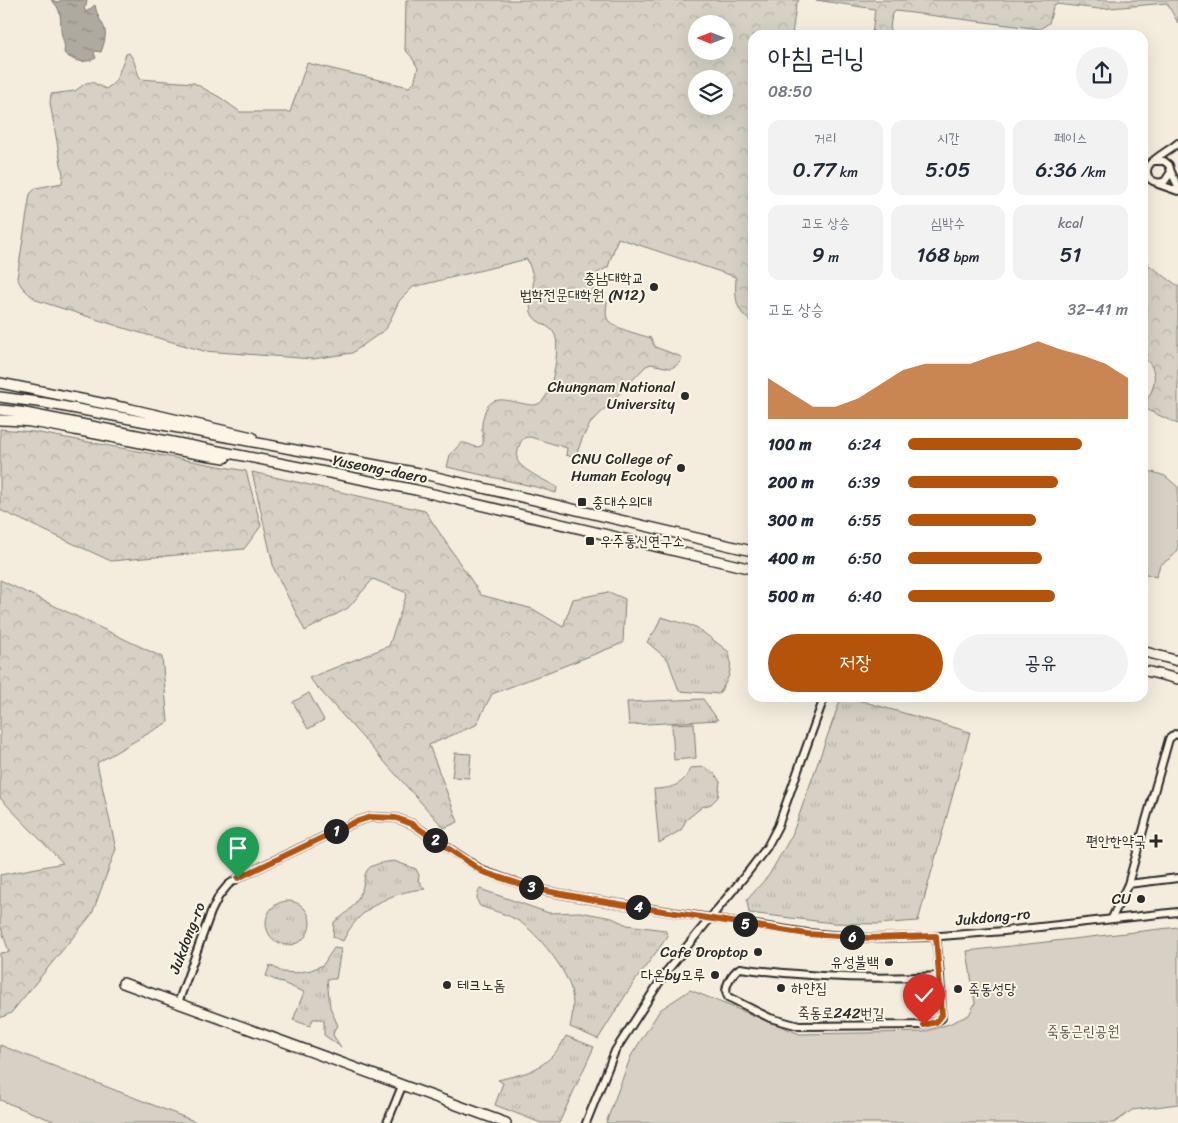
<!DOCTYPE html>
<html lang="ko">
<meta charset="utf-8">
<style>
:root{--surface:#fff;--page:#f2f2f3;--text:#1f2937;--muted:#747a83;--accent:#b45309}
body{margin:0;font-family:Sriracha,"Poor Story",sans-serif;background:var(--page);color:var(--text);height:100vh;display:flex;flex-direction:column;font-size:19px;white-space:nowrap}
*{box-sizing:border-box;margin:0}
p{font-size:16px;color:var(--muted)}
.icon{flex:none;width:28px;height:28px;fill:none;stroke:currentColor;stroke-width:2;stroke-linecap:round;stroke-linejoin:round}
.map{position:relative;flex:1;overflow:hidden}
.sheet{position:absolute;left:748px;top:30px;width:400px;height:672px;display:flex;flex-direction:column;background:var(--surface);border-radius:15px;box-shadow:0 5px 20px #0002}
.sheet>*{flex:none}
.needle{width:32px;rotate:270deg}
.controls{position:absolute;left:688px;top:15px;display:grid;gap:10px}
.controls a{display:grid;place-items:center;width:45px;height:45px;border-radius:50%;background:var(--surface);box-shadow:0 5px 20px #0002;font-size:25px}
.pin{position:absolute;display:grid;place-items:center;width:42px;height:42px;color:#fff;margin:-51px -21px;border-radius:50% 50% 50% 0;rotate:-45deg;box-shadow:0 0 5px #0007}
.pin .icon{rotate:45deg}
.km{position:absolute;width:25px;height:25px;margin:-12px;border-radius:50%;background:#222;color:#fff;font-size:14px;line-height:25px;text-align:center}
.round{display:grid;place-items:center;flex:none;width:52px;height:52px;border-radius:26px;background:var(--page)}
.head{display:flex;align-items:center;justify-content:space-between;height:85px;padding:0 20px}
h1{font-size:28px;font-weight:600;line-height:38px}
.stats{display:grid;grid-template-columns:repeat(3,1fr);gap:8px;height:85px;padding:5px 20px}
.stats div{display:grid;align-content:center;border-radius:12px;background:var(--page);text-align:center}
.stats b{font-size:21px;font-weight:600}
.stats small{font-size:14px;font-weight:400}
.stats p{font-size:14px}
.chart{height:140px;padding:10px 20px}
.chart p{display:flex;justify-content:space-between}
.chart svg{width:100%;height:90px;margin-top:5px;fill:var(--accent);opacity:.7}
.cta{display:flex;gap:10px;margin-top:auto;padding:10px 20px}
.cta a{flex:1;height:58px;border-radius:30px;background:var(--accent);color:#fff;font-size:20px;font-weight:600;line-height:58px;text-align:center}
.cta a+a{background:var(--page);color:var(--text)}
ul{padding:0 20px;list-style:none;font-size:16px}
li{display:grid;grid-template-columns:80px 60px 1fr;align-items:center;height:38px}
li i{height:12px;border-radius:6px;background:var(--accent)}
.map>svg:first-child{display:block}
.grass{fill:url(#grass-tufts);stroke:#807e78}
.forest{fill:url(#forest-crowns);stroke:#807e78;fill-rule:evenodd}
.green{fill:#d6d1c4;stroke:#807e78}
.water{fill:url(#water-ripples);stroke:#7a7771}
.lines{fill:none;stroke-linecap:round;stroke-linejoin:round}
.street-casing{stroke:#2b2b2b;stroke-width:10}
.secondary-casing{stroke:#2b2b2b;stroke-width:12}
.street{stroke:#fcf5e5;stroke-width:6}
.secondary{stroke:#fcf5e5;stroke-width:9}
.route-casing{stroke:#fff;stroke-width:10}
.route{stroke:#b45309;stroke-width:6}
.poi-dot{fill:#2b2b2b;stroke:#fcf5e5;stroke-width:2}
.labels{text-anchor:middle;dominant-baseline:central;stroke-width:4;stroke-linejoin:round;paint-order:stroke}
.poi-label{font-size:15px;fill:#2b2b2b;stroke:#fcf5e5;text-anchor:end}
.street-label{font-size:15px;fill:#2b2b2b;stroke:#fcf5e5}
.park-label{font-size:15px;fill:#565451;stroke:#fcf5e5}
</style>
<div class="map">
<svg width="1178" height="1123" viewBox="0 0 1178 1123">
<defs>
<pattern id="grass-tufts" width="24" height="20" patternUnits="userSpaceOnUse" patternTransform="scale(1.25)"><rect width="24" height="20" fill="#d6d1c4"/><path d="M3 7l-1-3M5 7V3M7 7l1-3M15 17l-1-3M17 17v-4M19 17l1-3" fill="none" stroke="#b8b4a9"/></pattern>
<pattern id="forest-crowns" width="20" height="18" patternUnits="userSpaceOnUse" patternTransform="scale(1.25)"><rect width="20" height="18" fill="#d6d1c4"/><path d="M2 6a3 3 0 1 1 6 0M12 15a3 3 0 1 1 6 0" fill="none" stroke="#b8b4a9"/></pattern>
<pattern id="water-ripples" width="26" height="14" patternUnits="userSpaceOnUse" patternTransform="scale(1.25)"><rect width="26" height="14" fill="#afaaa0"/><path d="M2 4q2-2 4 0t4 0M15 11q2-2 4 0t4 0" fill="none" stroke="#8f8b83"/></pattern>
</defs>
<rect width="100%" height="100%" fill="#f4edde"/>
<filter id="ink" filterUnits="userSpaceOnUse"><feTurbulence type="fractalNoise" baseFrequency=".02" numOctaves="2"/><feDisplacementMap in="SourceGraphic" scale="10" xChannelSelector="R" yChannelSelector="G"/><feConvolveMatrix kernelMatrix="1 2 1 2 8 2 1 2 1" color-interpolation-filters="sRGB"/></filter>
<g filter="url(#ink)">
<path class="grass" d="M 661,617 L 696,627 L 729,652 C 733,670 729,678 719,694 L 679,691 L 668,660 L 647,642 L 656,629 Z
M 841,698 L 851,698 L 970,732 L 918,921 L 877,924 L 833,923 L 749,913 L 747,900 L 769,875 L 792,835 Z
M 703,699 L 718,720 L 629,725 L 627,702 Z
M 704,767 L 715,774 L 720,782 L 718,797 L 711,804 L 702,807 L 686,820 L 681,830 L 659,843 L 654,789 C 670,789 685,785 690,768 Z
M 394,861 L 416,869 L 419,875 L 418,881 L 421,882 L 421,886 L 425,889 C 392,891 357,909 343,941 L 333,937 L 334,922 C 343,916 351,910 357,900 C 372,875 353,866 394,861 Z
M 480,889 L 549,913 L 580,912 L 612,918 L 627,925 L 665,930 L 668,936 L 632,985 L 598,1039 L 570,1027 C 573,1014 574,1002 571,989 C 565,968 538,934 520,922 C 508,914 493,911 480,906 C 476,900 476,896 480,889 Z
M266 923a22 22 0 1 1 44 0a22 22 0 1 1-44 0Z
M 334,948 L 341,949 L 336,979 L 327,979 L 330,1007 L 338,1026 L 335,1028 L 333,1035 L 341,1047 L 324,1035 L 324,1021 L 320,1019 L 313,1019 L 310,1026 L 293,1020 L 304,992 L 266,976 L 270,965 L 282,972 L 295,973 L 311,970 L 323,965 Z
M 566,1036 L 594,1047 L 559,1123 L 541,1123 L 495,1105 L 503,1083 L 498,1080 C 505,1078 511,1077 518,1075 C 540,1070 556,1056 566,1036 Z"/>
<path class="forest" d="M 406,0 L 799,0 L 796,5 L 792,35 L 752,35 L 752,322 C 735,311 735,297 736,278 L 733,276 L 618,238 L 608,267 L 597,273 C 590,287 591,297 607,302 C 607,307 605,313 607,318 C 610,328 642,335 651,338 L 655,347 L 679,356 L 682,358 C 681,363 675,367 670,368 L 651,364 L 646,366 L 590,424 L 582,439 L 575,458 L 566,455 L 567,448 L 530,437 C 523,437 521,440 519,447 C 518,450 517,455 517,459 C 519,469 548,482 557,487 L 556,493 L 536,487 L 447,467 L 450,455 L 461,443 C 469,442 474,449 481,446 L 483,444 C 484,437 481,431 482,424 C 487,385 512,405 535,405 C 539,404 542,402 544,399 C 553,389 560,347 555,335 C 550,323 535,325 531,312 C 528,300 535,289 533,277 C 532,271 529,264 527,259 L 413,287 L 399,301 L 386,329 L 352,353 L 313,359 L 204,351 L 130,330 L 39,301 C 29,295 21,288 17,278 L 30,194 L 36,188 L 62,183 L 63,175 L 50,103 L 51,94 L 75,91 L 86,83 L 92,82 L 106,89 L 114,83 L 117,78 L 126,54 L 129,53 L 133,59 L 140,79 L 194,83 L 221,98 L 240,112 L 290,112 L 307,63 L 409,87 L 414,83 L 418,68 L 411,56 L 405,50 ZM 696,24 L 724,24 L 724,51 L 696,51 ZM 696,79 L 724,79 L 724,106 L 696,106 Z
M 816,0 L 1178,0 L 1178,23 L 1167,3 L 1099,9 L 1056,4 L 1053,7 L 1049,23 L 1040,29 L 896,11 L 892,14 L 889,35 L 872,35 L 875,9 Z
M 1142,260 L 1178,286 L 1178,424 L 1143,408 L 1143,403 C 1156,392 1160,367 1143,358 Z
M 0,429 L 34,432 L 246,471 L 261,526 L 244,549 L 111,561 L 0,510 Z
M 252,472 L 425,511 L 481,595 L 533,609 L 563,627 L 573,599 L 609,592 L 625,599 L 623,643 L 492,694 L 476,725 L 429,745 L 458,822 L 444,828 L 309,678 L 389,646 L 407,593 L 373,579 L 348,608 L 305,631 L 274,569 Z
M 0,580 L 162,657 L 168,722 L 97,763 L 116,849 L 92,914 L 11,1013 L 0,1018 L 0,953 L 9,952 L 0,925 L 0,875 L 63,863 L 0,798 Z"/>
<path class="green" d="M 1143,469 L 1165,476 L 1178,487 L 1178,550 L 1172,557 L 1160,565 L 1156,577 L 1143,573 Z
M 309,693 L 324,720 L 308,729 L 293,702 Z
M 694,723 L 696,758 L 674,760 L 672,724 Z
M 455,753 L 471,754 L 469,778 L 452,777 Z
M 1178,927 L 1178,1104 L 1132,1110 L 1114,1123 L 606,1123 L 631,1056 L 660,1010 L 690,990 L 800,1034 L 924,1032 L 949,1024 L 969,1015 L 975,1003 L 967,951 Z
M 0,1045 L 199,1123 L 58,1123 L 0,1100 Z"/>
<path class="water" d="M 51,0 L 58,2 L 61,0 L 87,0 L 86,6 L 84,8 L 86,12 L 95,5 C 99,28 112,23 101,52 L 95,51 L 94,53 L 96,58 C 84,64 74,62 64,53 C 66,41 61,39 61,29 C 60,17 62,9 51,0 Z"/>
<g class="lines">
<g class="street-casing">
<path id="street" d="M 1154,161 L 1164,161 L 1169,165 L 1171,172 L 1165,181 C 1155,186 1142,177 1149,165 C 1154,158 1171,149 1178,143
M 1171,172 L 1178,186
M 1158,184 L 1178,191
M 1128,884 L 1178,878
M 1112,918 L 1128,884 L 1169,739 L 1175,734 L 1178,735
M 936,936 L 940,976 C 873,980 806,977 740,968 C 732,973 722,988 728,997 L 770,1018 L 799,1026 L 924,1025 L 936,1022 L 942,1018 L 940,976
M 178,1003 L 211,912 L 219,896 L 228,885 L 238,878 L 271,862 L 355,822 L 371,817 L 396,818 L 412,824 L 483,871 L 535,889 L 594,900 L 807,933 L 870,938 L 928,937 L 1004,931 L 1178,912
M 387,1123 L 402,1086
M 586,1123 L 615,1051 L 666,972 L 748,872 L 767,847 L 778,826 L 824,698"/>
</g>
<g class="secondary-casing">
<path id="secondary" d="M 0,383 L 131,409 L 252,437
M 0,397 L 45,403 L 419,473 L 752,551
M 0,410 L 20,412 L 416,490 L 752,569
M 0,420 C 26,420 50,425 75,430 C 126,439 175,452 225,458
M 1142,651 L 1178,661
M 1142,670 L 1178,679
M 123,983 L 506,1123"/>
</g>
<use href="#street" class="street"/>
<use href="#secondary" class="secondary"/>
</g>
</g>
<g class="lines" filter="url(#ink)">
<g class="route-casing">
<path id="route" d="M 238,878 L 355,822 L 371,817 L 396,818 L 412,824 L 483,872 L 535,889 L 594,900 L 807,934 L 870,938 L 936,936 L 942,1015 L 936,1022 L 924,1025"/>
</g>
<use href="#route" class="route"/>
</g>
<g class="poi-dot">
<circle cx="654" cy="287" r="5"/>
<circle cx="685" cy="396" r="5"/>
<circle cx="681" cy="468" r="5"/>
<rect x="577" y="497" width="10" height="10" rx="2.5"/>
<rect x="585" y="536" width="10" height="10" rx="2.5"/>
<path d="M1153.5 833.5h5v5h5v5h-5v5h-5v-5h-5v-5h5z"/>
<circle cx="1141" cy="899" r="5"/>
<circle cx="758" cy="952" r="5"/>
<circle cx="889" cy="962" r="5"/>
<circle cx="715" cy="975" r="5"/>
<circle cx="447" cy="985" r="5"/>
<circle cx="781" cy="988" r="5"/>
<circle cx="958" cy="989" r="5"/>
</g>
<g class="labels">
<g class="poi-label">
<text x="644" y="278">충남대학교<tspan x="644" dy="17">법학전문대학원 (N12)</tspan></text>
<text x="675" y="387">Chungnam National<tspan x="675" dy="17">University</tspan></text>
<text x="671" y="459">CNU College of<tspan x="671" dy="17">Human Ecology</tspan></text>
<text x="592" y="502" text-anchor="start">충대수의대</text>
<text x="600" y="541" text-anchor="start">우주통신연구소</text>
<text x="1146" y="841">편안한약국</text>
<text x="1131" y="899">CU</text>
<text x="748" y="952">Cafe Droptop</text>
<text x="879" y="962">유성불백</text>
<text x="705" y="975">다온by모루</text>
<text x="457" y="985" text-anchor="start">테크노돔</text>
<text x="791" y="988" text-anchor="start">하얀집</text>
<text x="968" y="989" text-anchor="start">죽동성당</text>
</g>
<g class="street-label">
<text transform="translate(380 469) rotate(11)">Yuseong-daero</text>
<text transform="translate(993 917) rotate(-5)">Jukdong-ro</text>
<text transform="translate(187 938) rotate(-69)">Jukdong-ro</text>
<text transform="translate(841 1013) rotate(1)">죽동로242번길</text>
</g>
<g class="park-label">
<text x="1083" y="1031">죽동근린공원</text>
</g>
</g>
</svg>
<div class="controls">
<a><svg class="needle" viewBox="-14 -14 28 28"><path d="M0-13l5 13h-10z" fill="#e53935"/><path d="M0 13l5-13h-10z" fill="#747a83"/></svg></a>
<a><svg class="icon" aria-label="layers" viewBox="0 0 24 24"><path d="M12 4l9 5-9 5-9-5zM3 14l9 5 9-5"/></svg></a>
</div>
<div class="pin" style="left:238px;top:878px;background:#1e9e55"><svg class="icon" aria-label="arrive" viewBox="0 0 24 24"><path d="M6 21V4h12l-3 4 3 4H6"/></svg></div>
<div class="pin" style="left:924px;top:1025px;background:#d93025"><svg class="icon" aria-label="check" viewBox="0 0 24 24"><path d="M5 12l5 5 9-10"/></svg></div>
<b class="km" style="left:336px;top:831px">1</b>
<b class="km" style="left:435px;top:840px">2</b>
<b class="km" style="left:531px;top:887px">3</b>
<b class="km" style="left:638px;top:907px">4</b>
<b class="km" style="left:745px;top:924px">5</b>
<b class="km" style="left:852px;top:937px">6</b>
<section class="sheet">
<div class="head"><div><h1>아침 러닝</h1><p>08:50</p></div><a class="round"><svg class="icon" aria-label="share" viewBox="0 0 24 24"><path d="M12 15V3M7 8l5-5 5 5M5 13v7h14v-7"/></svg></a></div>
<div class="stats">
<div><p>거리</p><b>0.77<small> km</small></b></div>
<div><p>시간</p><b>5:05</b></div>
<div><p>페이스</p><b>6:36<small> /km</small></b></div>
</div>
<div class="stats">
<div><p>고도 상승</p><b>9<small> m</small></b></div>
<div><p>심박수</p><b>168<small> bpm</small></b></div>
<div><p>kcal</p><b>51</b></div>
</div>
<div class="chart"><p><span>고도 상승</span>32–41 m</p>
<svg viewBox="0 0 160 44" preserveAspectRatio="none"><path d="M0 44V24L10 31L20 38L30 38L40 34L50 27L60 20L70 17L80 17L90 17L100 13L110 10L120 6L130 10L140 13L150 17L160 24V44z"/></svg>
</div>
<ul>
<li><b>100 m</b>6:24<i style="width:79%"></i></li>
<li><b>200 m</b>6:39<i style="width:68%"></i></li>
<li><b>300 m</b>6:55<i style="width:58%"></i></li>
<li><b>400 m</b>6:50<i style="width:61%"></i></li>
<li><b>500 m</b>6:40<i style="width:67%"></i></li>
</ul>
<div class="cta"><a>저장</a><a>공유</a></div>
</section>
</div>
